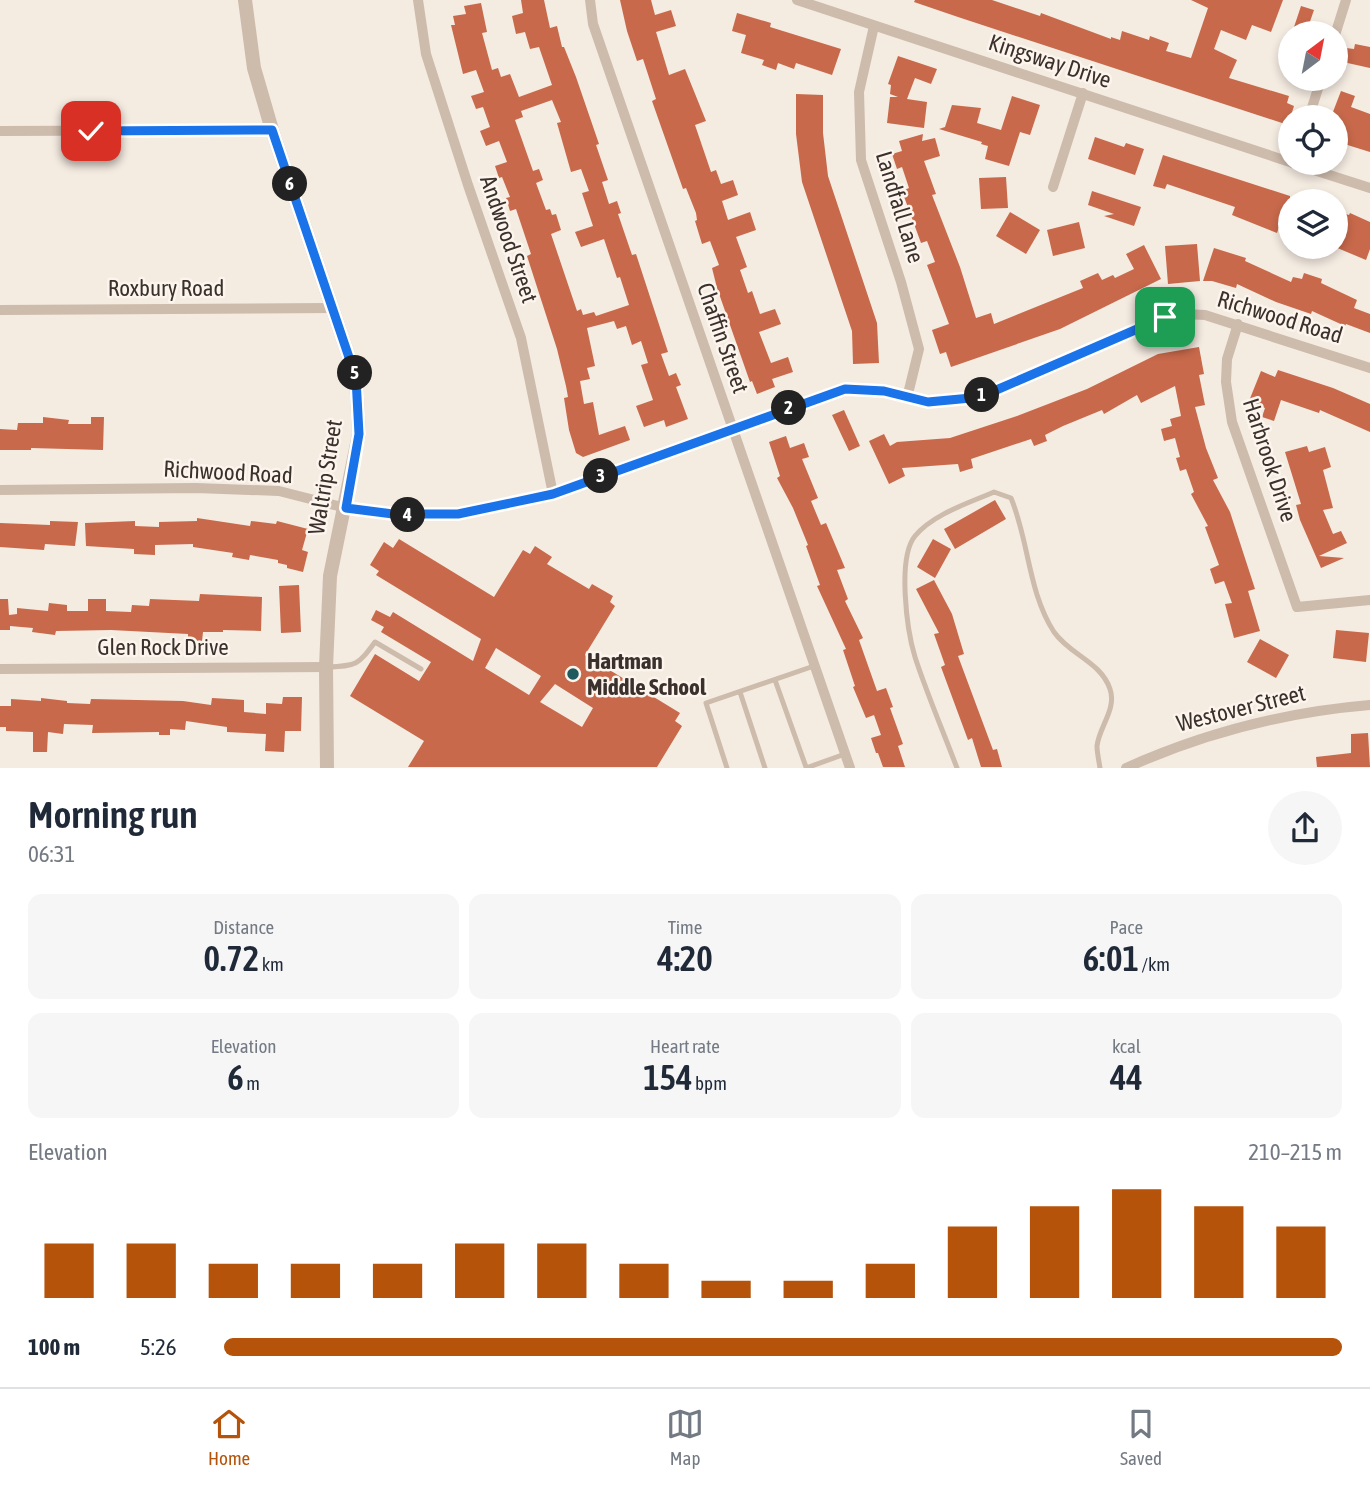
<!DOCTYPE html>
<meta charset="utf-8">
<style>
:root{--surface:#fff;--page:#f6f6f7;--text:#1f2937;--muted:#747a83;--line:#e0e1e3;--accent:#b45309}
body{margin:0;font-family:"Asap Condensed",sans-serif;background:var(--page);color:var(--text);height:100vh;display:flex;flex-direction:column;font-size:26px;white-space:nowrap}
*{box-sizing:border-box;margin:0}
p{font-size:23px;color:var(--muted)}
.icon{flex:none;width:38px;height:38px;fill:none;stroke:currentColor;stroke-width:2;stroke-linecap:round;stroke-linejoin:round}
.map{position:relative;height:768px;overflow:hidden}
.sheet{display:flex;flex-direction:column;background:var(--surface);flex:1}
.sheet>*{flex:none}
.needle{width:46px;rotate:32deg}
.buttons{position:absolute;left:1278px;top:21px;display:grid;gap:14px}
.buttons a{display:grid;place-items:center;width:70px;height:70px;border-radius:50%;background:var(--surface);box-shadow:0 4px 10px #0003;font-size:35px}
.pin{position:absolute;display:grid;place-items:center;width:60px;height:60px;color:#fff;margin:-30px;border-radius:14px;box-shadow:0 4px 10px #0006}
.km{position:absolute;width:35px;height:35px;margin:-18px;border-radius:50%;background:#222;color:#fff;font-size:19px;line-height:35px;text-align:center}
.round{display:grid;place-items:center;flex:none;width:74px;height:74px;border-radius:37px;background:var(--page)}
.head{display:flex;align-items:center;justify-content:space-between;height:119px;padding:0 28px}
h1{font-size:38px;font-weight:600;line-height:52px}
.figures{display:grid;grid-template-columns:repeat(3,1fr);gap:10px;height:119px;padding:7px 28px}
.figures div{display:grid;align-content:center;border-radius:14px;background:var(--page);text-align:center}
.figures b{font-size:35px;font-weight:600}
.figures small{font-size:19px;font-weight:400}
.figures p{font-size:19px}
.chart{height:196px;padding:14px 28px}
.chart p{display:flex;justify-content:space-between}
.chart svg{width:100%;height:126px;margin-top:7px;stroke:var(--accent);stroke-width:6}
ul{padding:0 28px;list-style:none;font-size:23px}
li{display:grid;grid-template-columns:112px 84px 1fr;align-items:center;height:52px}
li i{height:18px;border-radius:9px;background:var(--accent)}
.tabs{display:flex;justify-content:space-around;align-items:center;height:98px;border-top:2px solid var(--line);background:var(--surface);font-size:19px;color:var(--muted)}
.tabs a{display:grid;justify-items:center;gap:4px}
.tabs .selected{color:var(--accent)}
.map>svg:first-child{display:block}
.building{fill:#c8694b;fill-rule:evenodd}
.lines{fill:none;stroke-linecap:round;stroke-linejoin:round}
.service{stroke:#cdbbac;stroke-width:5}
.minor{stroke:#cdbbac;stroke-width:10}
.tertiary{stroke:#cdbbac;stroke-width:14}
.route-casing{stroke:#fff;stroke-width:14}
.route{stroke:#1a73e8;stroke-width:9}
.poi-dot{fill:#1f5a5e;stroke:#fbf5ee;stroke-width:2.5}
.labels{text-anchor:middle;dominant-baseline:central;stroke-width:5;stroke-linejoin:round;paint-order:stroke}
.street-label{font-size:23px;fill:#3b302b;stroke:#fbf5ee}
.poi-label{font-size:23px;font-weight:bold;fill:#3b302b;stroke:#fbf5ee;text-anchor:start}
</style>
<div class="map">
<svg width="1370" height="768" viewBox="0 0 1370 768">
<rect width="100%" height="100%" fill="#f4ebe1"/>
<path class="building" d="M 521,0 L 544,0 L 550,28 L 557,26 L 562,47 L 564,47 L 576,77 L 599,144 L 596,145 L 608,180 L 602,182 L 609,204 L 617,201 L 621,213 L 618,214 L 632,255 L 636,254 L 668,352 L 661,354 L 669,376 L 676,373 L 681,385 L 676,387 L 688,419 L 666,427 L 664,420 L 644,427 L 636,406 L 653,400 L 641,365 L 648,363 L 641,341 L 632,345 L 626,326 L 617,329 L 614,321 L 587,328 L 595,366 L 587,368 L 590,379 L 580,381 L 584,404 L 593,402 L 599,435 L 625,426 L 630,440 L 583,457 L 576,453 L 569,430 L 564,398 L 568,397 L 566,386 L 557,349 L 527,256 L 531,254 L 516,209 L 510,211 L 506,198 L 510,197 L 502,177 L 499,178 L 495,166 L 507,162 L 499,141 L 486,146 L 480,131 L 490,127 L 483,107 L 476,109 L 471,96 L 484,92 L 476,70 L 463,74 L 451,25 L 455,25 L 453,16 L 466,14 L 464,6 L 481,3 L 487,32 L 482,33 L 492,70 L 498,68 L 501,77 L 510,74 L 519,97 L 552,85 L 539,47 L 530,49 L 525,32 L 516,34 L 512,16 L 523,13 ZM 552,100 L 561,122 L 557,123 L 571,172 L 581,169 L 589,191 L 582,193 L 593,226 L 575,232 L 581,247 L 604,239 L 617,278 L 620,277 L 629,305 L 596,316 L 594,312 L 583,315 L 581,309 L 577,311 L 551,234 L 561,230 L 556,214 L 552,215 L 550,209 L 546,210 L 536,183 L 543,180 L 539,169 L 533,171 L 515,120 L 523,117 L 521,111 Z
M 620,0 L 651,0 L 655,15 L 671,10 L 676,26 L 656,32 L 669,75 L 685,69 L 706,121 L 695,125 L 711,172 L 716,170 L 721,184 L 733,180 L 738,195 L 722,201 L 728,220 L 750,212 L 756,230 L 736,237 L 747,267 L 740,270 L 748,293 L 752,291 L 760,314 L 775,309 L 781,324 L 759,332 L 771,363 L 788,357 L 793,372 L 772,379 L 775,387 L 757,394 L 752,381 L 750,382 L 717,288 L 712,268 L 719,265 L 710,241 L 702,244 L 695,221 L 697,220 L 696,213 L 686,188 L 683,189 L 652,101 L 656,99 L 643,59 L 637,61 L 627,31 Z
M 915,0 L 992,0 L 1040,16 L 1041,13 L 1111,39 L 1111,37 L 1120,40 L 1122,31 L 1149,40 L 1150,36 L 1169,43 L 1166,51 L 1191,58 L 1208,8 L 1191,0 L 1283,0 L 1271,32 L 1252,25 L 1246,40 L 1221,30 L 1214,49 L 1237,60 L 1229,78 L 1289,96 L 1287,103 L 1294,106 L 1288,125 L 958,17 L 914,2 Z
M 1301,6 L 1314,10 L 1306,33 L 1292,33 Z
M 737,13 L 771,23 L 770,27 L 841,49 L 832,75 L 796,63 L 794,69 L 778,63 L 776,70 L 762,65 L 764,60 L 741,53 L 746,35 L 732,31 Z
M 1355,44 L 1370,47 L 1370,68 L 1343,62 L 1346,48 L 1354,49 Z
M 898,56 L 937,69 L 931,84 L 915,78 L 907,99 L 927,102 L 924,128 L 887,123 L 890,97 L 898,97 L 890,94 L 891,85 L 888,84 Z
M 1341,91 L 1355,96 L 1351,107 L 1370,114 L 1370,152 L 1341,143 L 1344,138 L 1335,134 L 1335,117 L 1331,117 Z
M 796,94 L 823,95 L 823,133 L 828,176 L 877,323 L 879,363 L 853,364 L 852,331 L 802,182 L 796,134 Z
M 1012,96 L 1040,105 L 1030,135 L 1020,132 L 1009,166 L 985,159 L 988,146 L 981,144 L 982,142 L 939,129 L 945,127 L 952,105 L 981,108 L 977,123 L 1001,130 Z
M 923,134 L 922,141 L 935,138 L 940,156 L 924,161 L 936,194 L 932,195 L 960,267 L 976,318 L 991,313 L 994,324 L 1083,288 L 1080,281 L 1098,273 L 1102,280 L 1113,275 L 1115,278 L 1134,269 L 1126,254 L 1144,245 L 1161,279 L 1060,329 L 951,367 L 946,352 L 940,354 L 932,330 L 949,324 L 927,265 L 935,262 L 927,241 L 921,243 L 902,191 L 909,188 L 902,167 L 897,169 L 892,154 L 902,151 L 899,141 Z
M 1095,137 L 1124,147 L 1126,143 L 1144,149 L 1135,175 L 1088,159 Z
M 1163,155 L 1290,196 L 1290,224 L 1281,221 L 1277,233 L 1232,215 L 1235,207 L 1167,184 L 1165,189 L 1153,186 Z
M 1006,177 L 1008,208 L 981,209 L 979,178 Z
M 1092,191 L 1141,207 L 1134,226 L 1104,216 L 1114,214 L 1088,205 Z
M 1335,211 L 1349,215 L 1350,213 L 1370,222 L 1370,249 L 1366,260 L 1335,247 Z
M 1010,212 L 1040,230 L 1026,254 L 996,236 Z
M 1079,222 L 1085,248 L 1053,256 L 1047,230 Z
M 1197,244 L 1200,281 L 1168,284 L 1165,246 Z
M 1214,248 L 1246,258 L 1245,261 L 1291,282 L 1293,277 L 1302,279 L 1304,273 L 1322,279 L 1321,283 L 1357,300 L 1354,308 L 1370,314 L 1370,333 L 1346,324 L 1345,326 L 1312,311 L 1311,314 L 1276,302 L 1237,284 L 1236,288 L 1212,281 L 1203,281 Z
M 1199,347 L 1204,374 L 1199,375 L 1205,405 L 1195,407 L 1206,448 L 1218,478 L 1213,480 L 1230,512 L 1255,589 L 1248,591 L 1260,631 L 1234,638 L 1225,604 L 1232,603 L 1224,581 L 1215,584 L 1210,569 L 1219,565 L 1205,527 L 1208,526 L 1191,494 L 1194,492 L 1186,469 L 1180,471 L 1176,458 L 1180,457 L 1175,438 L 1164,441 L 1161,429 L 1172,426 L 1170,419 L 1181,416 L 1175,386 L 1141,403 L 1137,395 L 1104,414 L 1102,410 L 1063,426 L 1045,435 L 1047,441 L 1034,446 L 1031,439 L 971,459 L 973,468 L 960,472 L 958,464 L 902,468 L 905,476 L 889,484 L 869,441 L 884,434 L 890,446 L 897,442 L 950,438 L 1017,416 L 1087,389 L 1158,354 Z
M 1278,370 L 1333,388 L 1370,404 L 1370,432 L 1320,410 L 1319,413 L 1281,400 L 1274,421 L 1262,417 L 1265,408 L 1249,401 L 1261,371 L 1275,377 Z
M 844,410 L 860,446 L 849,451 L 832,415 Z
M 43,417 L 69,420 L 68,424 L 91,424 L 91,417 L 104,417 L 103,450 L 31,448 L 31,450 L 0,450 L 0,429 L 17,430 L 18,423 L 43,423 Z
M 786,436 L 790,448 L 804,443 L 809,457 L 802,459 L 818,498 L 811,501 L 821,525 L 826,523 L 845,568 L 837,570 L 848,599 L 845,601 L 863,638 L 859,640 L 877,691 L 886,688 L 893,707 L 890,708 L 903,744 L 898,746 L 905,767 L 883,767 L 878,753 L 876,753 L 871,738 L 881,735 L 874,715 L 866,718 L 853,687 L 855,686 L 843,650 L 846,649 L 817,586 L 820,585 L 806,546 L 808,545 L 793,508 L 777,478 L 780,476 L 769,442 Z
M 1307,446 L 1309,452 L 1325,447 L 1331,467 L 1323,470 L 1333,508 L 1323,510 L 1333,534 L 1341,531 L 1347,543 L 1319,556 L 1344,558 L 1321,568 L 1300,520 L 1296,505 L 1301,504 L 1285,452 Z
M 995,500 L 1006,519 L 955,549 L 944,529 Z
M 197,518 L 250,526 L 251,521 L 276,524 L 277,521 L 308,529 L 302,550 L 308,552 L 303,572 L 287,568 L 287,565 L 278,563 L 278,560 L 250,555 L 249,560 L 232,557 L 233,553 L 193,547 L 193,544 L 155,545 L 155,555 L 134,554 L 134,549 L 86,546 L 85,523 L 135,521 L 135,526 L 159,527 L 159,522 L 197,521 Z
M 50,521 L 78,522 L 75,546 L 45,544 L 44,550 L 0,547 L 0,523 L 50,525 Z
M 399,539 L 494,597 L 523,550 L 530,554 L 535,546 L 552,557 L 547,564 L 589,589 L 592,584 L 613,596 L 610,602 L 615,606 L 585,655 L 680,713 L 675,721 L 682,726 L 657,767 L 408,767 L 424,741 L 350,696 L 375,654 L 419,681 L 431,662 L 381,632 L 384,627 L 371,620 L 376,610 L 390,617 L 393,612 L 473,661 L 481,639 L 376,575 L 379,571 L 370,565 L 384,542 L 393,548 ZM 496,648 L 541,676 L 529,695 L 485,668 ZM 555,684 L 593,708 L 582,727 L 540,702 Z
M 933,539 L 951,549 L 935,578 L 917,567 Z
M 934,580 L 952,614 L 964,654 L 958,656 L 993,750 L 997,749 L 1002,767 L 981,767 L 972,738 L 968,740 L 941,667 L 945,665 L 934,634 L 939,633 L 916,589 Z
M 299,585 L 301,632 L 281,633 L 279,586 Z
M 200,594 L 262,597 L 261,631 L 223,630 L 223,632 L 203,632 L 202,641 L 188,640 L 188,634 L 111,630 L 56,631 L 55,635 L 32,632 L 33,628 L 10,626 L 10,630 L 0,630 L 0,599 L 8,599 L 9,615 L 17,614 L 17,608 L 48,611 L 49,603 L 67,605 L 67,611 L 88,611 L 88,599 L 106,599 L 106,611 L 131,612 L 132,605 L 149,606 L 150,599 L 199,601 Z
M 1336,630 L 1369,633 L 1366,662 L 1333,658 Z
M 1260,639 L 1289,655 L 1276,678 L 1247,662 Z
M 283,697 L 302,697 L 301,731 L 285,731 L 284,752 L 265,751 L 266,734 L 227,732 L 227,727 L 186,721 L 185,730 L 170,729 L 170,735 L 159,735 L 159,732 L 92,733 L 93,725 L 64,724 L 63,734 L 48,732 L 47,752 L 33,752 L 33,732 L 6,731 L 6,727 L 0,727 L 0,706 L 11,706 L 11,699 L 41,701 L 41,698 L 67,701 L 67,703 L 90,704 L 91,699 L 183,701 L 211,705 L 212,698 L 229,699 L 244,700 L 244,712 L 266,714 L 266,703 L 282,704 Z
M 1368,733 L 1370,767 L 1317,767 L 1316,757 L 1351,753 L 1351,734 Z"/>
<g class="lines">
<path class="service" d="M 327,667 C 357,666 358,665 375,642 L 421,669
M 775,680 L 806,767
M 740,692 L 765,768
M 727,768 L 706,703 L 814,666
M 806,768 L 845,754
M 957,768 C 943,731 927,694 915,657 C 907,631 897,558 915,536 C 933,514 969,503 994,492 L 1011,498 C 1029,541 1028,592 1054,632 C 1070,655 1101,662 1110,689 C 1117,709 1099,727 1097,746 C 1097,753 1099,761 1100,768"/>
<path class="minor" d="M 418,0 L 426,54 L 468,185 L 521,338 L 553,494
M 590,0 L 593,24 L 850,768
M 797,0 L 1290,162
M 874,26 L 859,92 L 861,160 L 901,282 L 919,349 L 907,398
M 1335,35 L 1346,0
M 1309,117 L 1321,79
M 0,131 L 272,130
M 1292,163 L 1370,188
M 1053,187 L 1083,93
M 0,310 L 332,308
M 1238,324 L 1227,359 L 1226,382 L 1232,422 L 1297,607 L 1370,600
M 0,490 L 196,488 L 279,491 L 346,508 L 393,514 L 458,514 L 553,494 L 845,389 L 884,391 L 928,402 L 971,398 L 994,391 L 1165,317 L 1184,314 L 1205,315 L 1370,368
M 0,669 L 326,667
M 1126,768 C 1204,733 1285,712 1370,705"/>
<path class="tertiary" d="M 245,0 L 254,68 L 272,130 L 356,378 L 359,434 L 330,576 L 326,667 L 327,768"/>
</g>
<g class="lines">
<g class="route-casing">
<path id="route" d="M 91,131 L 272,130 L 356,378 L 359,434 L 346,508 L 393,514 L 458,514 L 553,494 L 845,389 L 884,391 L 928,402 L 971,398 L 994,391 L 1165,317"/>
</g>
<use href="#route" class="route"/>
</g>
<circle class="poi-dot" cx="573" cy="674" r="7"/>
<g class="labels">
<g class="street-label">
<text transform="translate(1050 61) rotate(18)">Kingsway Drive</text>
<text transform="translate(900 207) rotate(73)">Landfall Lane</text>
<text transform="translate(509 239) rotate(71)">Andwood Street</text>
<text x="166" y="288">Roxbury Road</text>
<text transform="translate(1280 317) rotate(17)">Richwood Road</text>
<text transform="translate(723 338) rotate(71)">Chaffin Street</text>
<text transform="translate(1270 460) rotate(72)">Harbrook Drive</text>
<text transform="translate(228 472) rotate(3)">Richwood Road</text>
<text transform="translate(325 477) rotate(-81)">Waltrip Street</text>
<text x="163" y="647">Glen Rock Drive</text>
<text transform="translate(1241 708) rotate(-14)">Westover Street</text>
</g>
<g class="poi-label">
<text x="587" y="661">Hartman<tspan x="587" dy="26">Middle School</tspan></text>
</g>
</g>
</svg>
<div class="buttons">
<a><svg class="needle" viewBox="-14 -14 28 28"><path d="M0-13l5 13h-10z" fill="#e53935"/><path d="M0 13l5-13h-10z" fill="#747a83"/></svg></a>
<a><svg class="icon" aria-label="locate" viewBox="0 0 24 24"><circle cx="12" cy="12" r="6"/><path d="M12 2v4M12 18v4M2 12h4M18 12h4"/></svg></a>
<a><svg class="icon" aria-label="layers" viewBox="0 0 24 24"><path d="M12 4l9 5-9 5-9-5zM3 14l9 5 9-5"/></svg></a>
</div>
<div class="pin" style="left:1165px;top:317px;background:#1e9e55"><svg class="icon" aria-label="arrive" viewBox="0 0 24 24"><path d="M6 21V4h12l-3 4 3 4H6"/></svg></div>
<div class="pin" style="left:91px;top:131px;background:#d93025"><svg class="icon" aria-label="check" viewBox="0 0 24 24"><path d="M5 12l5 5 9-10"/></svg></div>
<b class="km" style="left:982px;top:395px">1</b>
<b class="km" style="left:789px;top:408px">2</b>
<b class="km" style="left:601px;top:476px">3</b>
<b class="km" style="left:408px;top:515px">4</b>
<b class="km" style="left:355px;top:373px">5</b>
<b class="km" style="left:290px;top:184px">6</b>
</div>
<section class="sheet">
<div class="head"><div><h1>Morning run</h1><p>06:31</p></div><a class="round"><svg class="icon" aria-label="share" viewBox="0 0 24 24"><path d="M12 15V3M7 8l5-5 5 5M5 13v7h14v-7"/></svg></a></div>
<div class="figures">
<div><p>Distance</p><b>0.72<small> km</small></b></div>
<div><p>Time</p><b>4:20</b></div>
<div><p>Pace</p><b>6:01<small> /km</small></b></div>
</div>
<div class="figures">
<div><p>Elevation</p><b>6<small> m</small></b></div>
<div><p>Heart rate</p><b>154<small> bpm</small></b></div>
<div><p>kcal</p><b>44</b></div>
</div>
<div class="chart"><p><span>Elevation</span>210–215 m</p>
<svg viewBox="0 0 160 44" preserveAspectRatio="none"><path d="M5 44V25M15 44V25M25 44V32M35 44V32M45 44V32M55 44V25M65 44V25M75 44V32M85 44V38M95 44V38M105 44V32M115 44V19M125 44V12M135 44V6M145 44V12M155 44V19"/></svg>
</div>
<ul>
<li><b>100 m</b>5:26<i style="width:100%"></i></li>
</ul>
</section>
<nav class="tabs">
<a class="selected"><svg class="icon" aria-label="home" viewBox="0 0 24 24"><path d="M3 11l9-7 9 7M6 9v11h12V9"/></svg>Home</a>
<a><svg class="icon" aria-label="map" viewBox="0 0 24 24"><path d="M3 6l6-2 6 2 6-2v14l-6 2-6-2-6 2zM9 4v14M15 6v14"/></svg>Map</a>
<a><svg class="icon" aria-label="saved" viewBox="0 0 24 24"><path d="M7 4h10v16l-5-4-5 4z"/></svg>Saved</a>
</nav>
